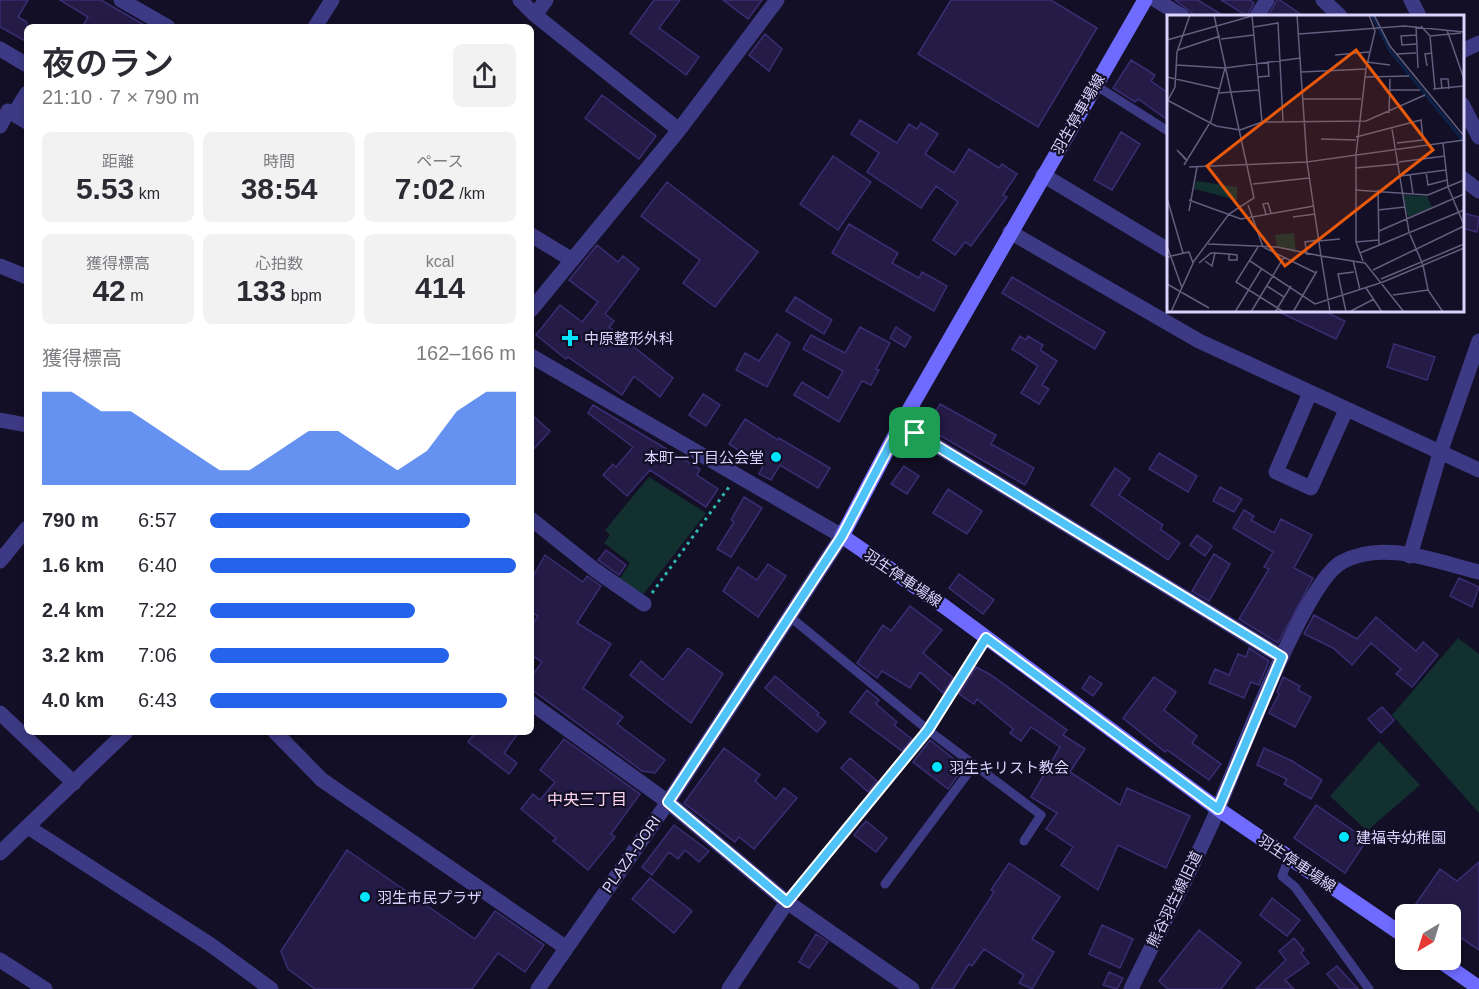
<!DOCTYPE html>
<html lang="ja">
<meta charset="utf-8">
<style>
:root{--surface:#fff;--page:#f2f2f3;--text:#2b2b33;--muted:#7c7c81;--accent:#2563eb}
body{margin:0;font-family:Arial,"Noto Sans JP",sans-serif;background:var(--page);color:var(--text);height:100vh;display:flex;flex-direction:column;font-size:22px;white-space:nowrap}
*{box-sizing:border-box;margin:0}
p{font-size:20px;color:var(--muted)}
.icon{flex:none;width:33px;height:33px;fill:none;stroke:currentColor;stroke-width:2;stroke-linecap:round;stroke-linejoin:round}
.map{position:relative;flex:1;overflow:hidden}
.details{position:absolute;left:24px;top:24px;width:510px;height:711px;display:flex;flex-direction:column;background:var(--surface);border-radius:9px;box-shadow:0 3px 9px #0003}
.details>*{flex:none}
.needle{width:39px;rotate:218deg}
.buttons{position:absolute;left:1395px;top:904px;display:grid;gap:12px}
.buttons a{display:grid;place-items:center;width:66px;height:66px;border-radius:9px;background:var(--surface);box-shadow:0 3px 9px #0003;font-size:30px}
.pin{position:absolute;display:grid;place-items:center;width:51px;height:51px;color:#fff;margin:-26px;border-radius:12px;box-shadow:0 3px 9px #0006}
.round{display:grid;place-items:center;flex:none;width:63px;height:63px;border-radius:9px;background:var(--page)}
.headline{display:flex;align-items:center;justify-content:space-between;height:102px;padding:0 18px}
h1{font-size:33px;font-weight:600;line-height:45px}
.stats{display:grid;grid-template-columns:repeat(3,1fr);gap:9px;height:102px;padding:6px 18px}
.stats div{display:grid;align-content:center;border-radius:9px;background:var(--page);text-align:center}
.stats b{font-size:30px;font-weight:600}
.stats small{font-size:16px;font-weight:400}
.stats p{font-size:16px}
.chart{height:168px;padding:12px 18px}
.chart p{display:flex;justify-content:space-between}
.chart svg{width:100%;height:108px;margin-top:6px;fill:var(--accent);opacity:.7}
ul{padding:0 18px;list-style:none;font-size:20px}
li{display:grid;grid-template-columns:96px 72px 1fr;align-items:center;height:45px}
li i{height:15px;border-radius:8px;background:var(--accent)}
.map>svg:first-child{display:block}
.green{fill:#12302f}
.building{fill:#241b47;stroke:#3b2d73;stroke-width:1.5}
.lines{fill:none;stroke-linecap:round;stroke-linejoin:round}
.path{stroke:#2fb8b0;stroke-width:3;stroke-dasharray:3 4.5;stroke-linecap:butt}
.service{stroke:#3d3a85;stroke-width:9}
.minor{stroke:#3d3a85;stroke-width:15}
.tertiary{stroke:#3d3a85;stroke-width:15}
.secondary{stroke:#6f6bff;stroke-width:15}
.route-casing{stroke:#fff;stroke-width:12}
.route{stroke:#4fc3f7;stroke-width:8}
.poi-dot{fill:#00e5ff;stroke:#130f26;stroke-width:2}
.labels{text-anchor:middle;dominant-baseline:central;stroke-width:4.5;stroke-linejoin:round;paint-order:stroke}
.street-label{font-size:15px;fill:#d9d4ff;stroke:#130f26}
.poi-label{font-size:15px;fill:#d9d4ff;stroke:#130f26;text-anchor:start}
.neighbourhood-label{font-size:16px;fill:#ffd6f0;stroke:#130f26}
.inset-river{fill:none;stroke:#0c2248;stroke-width:3}
.inset-road{fill:none;stroke:#625e7d;stroke-width:1.5}
.view{fill:#e8590c;fill-opacity:0.15;stroke:#e8590c;stroke-width:3}
.inset-edge{fill:none;stroke:#d9d4ff;stroke-width:3}
</style>
<div class="map">
<svg width="1479" height="989" viewBox="0 0 1479 989">
<rect width="100%" height="100%" fill="#130f26"/>
<path class="green" d="M 649,477 L 706,513 L 642,596 L 620,578 L 630,563 L 604,543 L 610,535 L 605,530 Z
M 1458,638 L 1479,654 L 1479,813 L 1392,715 Z
M 1379,741 L 1420,785 L 1367,831 L 1330,796 Z"/>
<path class="building" d="M 0,0 L 28,0 L 18,17 L 27,22 L 27,42 L 0,27 Z
M 60,0 L 101,0 L 148,27 L 82,27 L 88,17 Z
M 654,0 L 680,0 L 659,28 L 699,57 L 686,75 L 630,33 Z
M 723,0 L 762,0 L 748,19 Z
M 951,0 L 1051,0 L 1097,28 L 1038,127 L 918,54 Z
M 1175,0 L 1198,0 L 1224,16 L 1196,16 Z
M 1221,0 L 1250,0 L 1254,3 L 1247,16 Z
M 1277,0 L 1280,0 L 1303,16 L 1268,16 Z
M 765,34 L 782,49 L 769,71 L 749,55 Z
M 1131,60 L 1155,75 L 1151,81 L 1168,93 L 1168,120 L 1138,99 L 1135,102 L 1113,88 Z
M 602,95 L 656,136 L 639,159 L 585,118 Z
M 860,120 L 897,143 L 909,124 L 917,129 L 921,123 L 938,134 L 925,154 L 954,173 L 969,149 L 999,168 L 1002,164 L 1017,174 L 1003,195 L 1007,197 L 971,246 L 965,242 L 955,255 L 933,240 L 958,202 L 936,186 L 921,208 L 867,172 L 879,153 L 851,134 Z
M 1121,132 L 1140,144 L 1112,190 L 1094,180 Z
M 833,156 L 871,182 L 838,230 L 800,204 Z
M 667,182 L 758,252 L 715,307 L 683,283 L 700,260 L 641,216 Z
M 1462,213 L 1479,217 L 1477,232 L 1462,228 Z
M 849,224 L 898,253 L 892,263 L 919,278 L 922,272 L 947,286 L 934,311 L 832,253 Z
M 597,245 L 618,262 L 623,256 L 639,269 L 605,314 L 614,321 L 609,327 L 673,378 L 660,397 L 634,376 L 622,395 L 568,357 L 566,359 L 536,335 L 560,305 L 582,322 L 598,302 L 569,280 Z
M 1012,277 L 1105,332 L 1095,349 L 1002,293 Z
M 795,297 L 832,320 L 824,334 L 786,311 Z
M 1275,310 L 1322,310 L 1345,321 L 1336,339 Z
M 860,327 L 890,343 L 876,369 L 879,370 L 871,385 L 862,381 L 839,422 L 794,395 L 802,382 L 828,398 L 843,371 L 803,349 L 811,335 L 845,353 Z
M 896,327 L 911,337 L 905,347 L 890,338 Z
M 777,334 L 790,343 L 767,387 L 736,370 L 745,353 L 759,361 Z
M 1020,336 L 1026,340 L 1028,336 L 1043,345 L 1040,350 L 1057,361 L 1042,385 L 1049,389 L 1039,404 L 1021,393 L 1038,366 L 1012,349 Z
M 1394,344 L 1435,357 L 1427,380 L 1387,367 Z
M 703,394 L 720,405 L 706,426 L 689,415 Z
M 940,404 L 996,435 L 991,444 L 1034,468 L 1025,485 L 927,428 Z
M 593,405 L 700,469 L 697,475 L 718,489 L 706,507 L 650,470 L 627,496 L 603,475 L 613,464 L 616,467 L 633,447 L 588,413 Z
M 531,414 L 550,431 L 531,452 Z
M 745,419 L 778,440 L 779,438 L 830,468 L 818,488 L 780,465 L 771,480 L 759,474 L 763,466 L 729,444 Z
M 1159,453 L 1197,476 L 1188,492 L 1149,469 Z
M 904,466 L 919,476 L 907,494 L 891,484 Z
M 1115,468 L 1130,479 L 1119,495 L 1163,525 L 1160,529 L 1180,543 L 1168,560 L 1091,505 Z
M 1220,487 L 1242,499 L 1234,512 L 1213,501 Z
M 948,489 L 982,511 L 967,534 L 933,513 Z
M 744,497 L 762,508 L 731,557 L 717,549 L 734,522 L 731,520 Z
M 1244,510 L 1254,516 L 1251,520 L 1274,533 L 1281,519 L 1312,535 L 1294,568 L 1313,578 L 1278,643 L 1239,619 L 1269,569 L 1264,567 L 1273,552 L 1233,528 Z
M 1197,535 L 1212,546 L 1205,556 L 1190,545 Z
M 606,550 L 626,565 L 619,575 L 598,560 Z
M 1214,554 L 1230,564 L 1209,601 L 1192,591 Z
M 545,555 L 583,582 L 587,576 L 601,586 L 577,623 L 611,644 L 583,688 L 623,717 L 617,724 L 665,760 L 655,773 L 642,771 L 531,689 L 531,677 L 542,662 L 531,655 L 531,626 L 538,616 L 531,612 L 531,580 Z
M 768,564 L 786,576 L 758,617 L 723,591 L 738,567 L 757,580 Z
M 959,574 L 994,600 L 983,614 L 949,588 Z
M 1459,578 L 1479,587 L 1472,607 L 1450,596 Z
M 910,606 L 942,630 L 923,653 L 953,678 L 943,693 L 920,672 L 910,688 L 882,671 L 877,678 L 857,663 L 883,625 L 891,631 Z
M 1314,615 L 1357,639 L 1376,617 L 1416,651 L 1423,642 L 1438,655 L 1412,687 L 1396,674 L 1401,669 L 1371,643 L 1352,665 L 1333,648 L 1304,634 Z
M 688,648 L 723,674 L 691,723 L 630,675 L 641,661 L 663,680 Z
M 1249,648 L 1269,661 L 1259,685 L 1251,682 L 1244,698 L 1209,683 L 1215,669 L 1229,675 L 1238,654 L 1246,657 Z
M 976,667 L 991,675 L 1067,730 L 1063,735 L 1085,749 L 1070,772 L 1120,805 L 1127,788 L 1190,816 L 1166,868 L 1118,845 L 1098,890 L 1061,865 L 1073,847 L 1046,829 L 1057,813 L 1031,797 L 1060,747 L 1031,727 L 1021,741 L 1010,733 L 1013,729 L 977,699 L 974,704 L 959,694 Z
M 775,676 L 819,713 L 817,715 L 826,722 L 817,732 L 765,688 Z
M 1090,676 L 1102,684 L 1093,696 L 1082,688 Z
M 1154,677 L 1176,692 L 1164,710 L 1197,736 L 1192,743 L 1221,764 L 1209,780 L 1167,750 L 1165,752 L 1123,718 Z
M 1283,677 L 1300,686 L 1298,690 L 1311,697 L 1295,727 L 1269,713 L 1279,694 L 1277,692 Z
M 867,690 L 879,700 L 876,704 L 897,722 L 894,725 L 912,739 L 902,751 L 850,712 Z
M 1382,707 L 1394,720 L 1381,733 L 1368,719 Z
M 476,732 L 519,732 L 504,753 L 517,763 L 509,774 L 468,742 Z
M 564,739 L 640,794 L 611,834 L 615,837 L 588,870 L 553,841 L 556,838 L 521,809 L 533,794 L 540,800 L 555,782 L 540,770 Z
M 930,740 L 964,767 L 948,789 L 913,762 Z
M 724,748 L 760,775 L 755,781 L 776,799 L 784,788 L 797,798 L 754,849 L 739,837 L 735,842 L 684,803 Z
M 1264,748 L 1292,761 L 1322,780 L 1311,799 L 1284,784 L 1287,779 L 1257,765 Z
M 850,758 L 877,781 L 868,792 L 841,768 Z
M 1316,805 L 1367,840 L 1345,873 L 1294,838 Z
M 866,821 L 887,838 L 876,852 L 854,835 Z
M 674,825 L 709,851 L 699,862 L 685,850 L 678,859 L 669,852 L 652,875 L 642,867 Z
M 347,850 L 475,939 L 495,911 L 544,945 L 525,972 L 498,953 L 472,989 L 315,989 L 288,969 L 281,951 Z
M 1479,862 L 1479,950 L 1450,930 L 1450,915 L 1429,915 L 1415,905 L 1440,869 L 1457,881 Z
M 1009,863 L 1060,897 L 1032,939 L 1054,952 L 1032,989 L 1019,983 L 1024,975 L 984,949 L 972,966 L 969,964 L 953,989 L 931,989 L 994,892 L 991,890 Z
M 650,878 L 692,911 L 674,933 L 632,899 Z
M 1272,898 L 1300,920 L 1287,936 L 1260,915 Z
M 1102,925 L 1133,939 L 1120,968 L 1089,954 Z
M 1199,930 L 1241,963 L 1221,989 L 1168,989 L 1159,981 Z
M 816,934 L 828,942 L 809,968 L 799,962 Z
M 1294,938 L 1304,950 L 1301,953 L 1309,963 L 1285,980 L 1294,989 L 1256,989 L 1286,960 L 1279,951 Z
M 1337,966 L 1358,989 L 1340,989 L 1327,974 Z
M 1109,972 L 1123,978 L 1117,989 L 1103,985 Z"/>
<g class="lines">
<path class="path" d="M 652,593 L 729,487"/>
<path class="service" d="M 1095,85 L 1168,131
M 789,616 L 928,730 L 1041,815 L 1024,841
M 1289,858 L 1282,876 L 1295,887 L 1369,989
M 885,884 L 974,765
M 787,902 L 928,730 L 986,638"/>
<path class="minor" d="M 121,0 L 168,27
M 520,0 L 535,15 L 679,130
M 1156,0 L 1182,16
M 1323,0 L 1340,16
M 1411,0 L 1419,16
M 535,15 L 546,0
M 1257,16 L 1267,0
M 315,27 L 332,0
M 1462,51 L 1479,43
M 27,93 L 14,114 L 27,122
M 1462,104 L 1479,137
M 0,126 L 8,111 L 14,114
M 1043,175 L 1168,250
M 1462,178 L 1479,191
M 1010,232 L 1199,341 L 1479,470
M 531,235 L 572,260
M 0,266 L 27,277
M 531,310 L 679,130 L 777,0
M 1310,393 L 1276,472 L 1311,488 L 1346,410
M 0,420 L 27,425
M 901,424 L 1282,657
M 531,519 L 595,570 L 644,604
M 1410,556 L 1440,453 L 1479,341
M 0,561 L 27,528
M 531,703 L 668,802 L 787,902 L 912,989
M 0,713 L 74,783
M 275,732 L 322,780 L 565,947
M 28,827 L 211,945 L 271,989
M 0,853 L 126,732
M 0,960 L 45,989
M 729,989 L 787,902"/>
<path class="tertiary" d="M 0,49 L 27,65
M 531,356 L 842,536 L 668,802 L 538,989
M 1131,989 C 1160,929 1192,870 1218,809 C 1238,762 1304,582 1342,562 C 1383,539 1437,562 1479,572"/>
<path class="secondary" d="M 1145,0 L 901,424 L 842,536 L 945,607 L 1218,809 L 1406,937
M 1439,960 L 1479,988"/>
</g>
<g class="lines">
<g class="route-casing">
<path id="route" d="M 901,424 L 1282,657 L 1218,809 L 986,638 L 928,730 L 787,902 L 668,802 L 842,536 Z"/>
</g>
<use href="#route" class="route"/>
</g>
<g class="poi-dot">
<path d="M567 329h6v6h6v6h-6v6h-6v-6h-6v-6h6z"/>
<circle cx="776" cy="457" r="6"/>
<circle cx="937" cy="767" r="6"/>
<circle cx="1344" cy="837" r="6"/>
<circle cx="365" cy="897" r="6"/>
</g>
<g class="labels">
<g class="street-label">
<text transform="translate(1078 114) rotate(-60)">羽生停車場線</text>
<text transform="translate(903 578) rotate(34)">羽生停車場線</text>
<text transform="translate(631 854) rotate(-55)">PLAZA-DORI</text>
<text transform="translate(1297 863) rotate(34)">羽生停車場線</text>
<text transform="translate(1174 899) rotate(-64)">熊谷羽生線旧道</text>
</g>
<g class="poi-label">
<text x="584" y="338">中原整形外科</text>
<text x="764" y="457" text-anchor="end">本町一丁目公会堂</text>
<text x="949" y="767">羽生キリスト教会</text>
<text x="1356" y="837">建福寺幼稚園</text>
<text x="377" y="897">羽生市民プラザ</text>
</g>
<g class="neighbourhood-label">
<text x="587" y="799">中央三丁目</text>
</g>
</g>
<g transform="translate(1167 15)">
<rect width="297" height="297" fill="#130f26"/>
<path d="M 29,166 L 70,172 L 70,185 L 27,174 ZM 236,180 L 260,181 L 265,192 L 241,202 ZM 127,218 L 129,238 L 110,231 L 108,220 Z" fill="#12302f"/>
<path class="inset-river" d="M 205,0 L 223,36 L 295,124"/>
<path class="inset-road" d="M 85,0 L 95,107M 130,0 L 140,147 L 297,125M 207,0 L 223,31 L 297,121M 249,11 L 251,53M 254,11 L 263,21 L 294,18M 87,12 L 111,8 L 116,106M 280,15 L 297,64M 132,19 L 237,11 L 297,17M 263,21 L 268,74M 54,24 L 87,20M 0,25 L 85,1M 249,29 L 235,30 L 234,21 L 249,20M 11,35 L 53,21M 229,39 L 249,38M 168,40 L 202,37M 200,47 L 223,50M 9,50 L 58,53 L 134,43M 260,51 L 258,39 L 265,38M 134,57 L 199,54M 0,62 L 53,74M 91,62 L 102,61 L 101,46M 198,62 L 242,61M 266,74 L 297,71M 275,74 L 274,64 L 281,64 L 282,74M 222,75 L 253,75M 52,78 L 92,75M 135,84 L 194,84M 0,85 L 49,111 L 73,115M 1,85 L 8,72 L 10,37 L 23,0M 222,98 L 223,64M 225,114 L 242,217 L 256,250 L 261,275 L 276,297M 73,115 L 95,107 L 199,106 L 258,80M 189,122 L 254,105 L 256,124M 154,124 L 189,125M 230,128 L 256,125M 276,128 L 281,172 L 297,210M 19,145 L 10,135 L 19,144M 232,147 L 278,141M 17,150 L 44,106 L 58,53M 22,152 L 140,147 L 154,241 L 198,248 L 237,297M 188,153 L 232,149M 259,157 L 261,170 L 280,165M 243,159 L 246,179M 233,161 L 279,155M 86,169 L 142,163M 188,175 L 261,180 L 297,165M 211,175 L 212,231M 0,183 L 16,238M 22,185 L 74,204 L 147,191M 81,190 L 96,232 L 149,258M 211,195 L 238,192M 22,196 L 30,152M 99,199 L 96,189 L 101,188 L 104,198M 126,202 L 148,199M 212,216 L 297,179M 151,226 L 173,224M 189,227 L 212,225M 41,229 L 110,232 L 154,241 L 163,297M 0,231 L 15,273M 91,232 L 69,267 L 117,297M 193,238 L 297,195M 140,240 L 138,227 L 151,225M 0,242 L 22,237 L 26,248M 186,245 L 193,275M 38,246 L 45,251 L 48,238M 83,246 L 148,289 L 216,267 L 297,233M 196,246 L 189,227 L 189,140 L 199,54 L 208,16 L 202,0M 32,248 L 44,238 L 48,238 L 62,239 L 70,240 L 70,245 L 62,245 L 62,239M 206,255 L 297,211M 214,264 L 297,229M 0,269 L 42,293M 100,271 L 117,282M 199,273 L 215,297M 226,280 L 261,275M 4,297 L 27,246 L 62,199 L 87,183 L 47,0M 68,297 L 95,253M 84,297 L 117,242M 108,297 L 124,271M 126,297 L 150,256M 179,297 L 171,259 L 187,257M 182,297 L 207,284"/>
<path class="view" d="M 189,35 L 266,135 L 118,251 L 40,151 Z"/>
<rect width="297" height="297" class="inset-edge"/>
</g>
</svg>
<div class="buttons">
<a><svg class="needle" viewBox="-14 -14 28 28"><path d="M0-13l5 13h-10z" fill="#e53935"/><path d="M0 13l5-13h-10z" fill="#7c7c81"/></svg></a>
</div>
<div class="pin" style="left:915px;top:433px;background:#1e9e55"><svg class="icon" aria-label="arrive" viewBox="0 0 24 24"><path d="M6 21V4h12l-3 4 3 4H6"/></svg></div>
<section class="details">
<div class="headline"><div><h1>夜のラン</h1><p>21:10 · 7 × 790 m</p></div><a class="round"><svg class="icon" aria-label="share" viewBox="0 0 24 24"><path d="M12 15V3M7 8l5-5 5 5M5 13v7h14v-7"/></svg></a></div>
<div class="stats">
<div><p>距離</p><b>5.53<small> km</small></b></div>
<div><p>時間</p><b>38:54</b></div>
<div><p>ペース</p><b>7:02<small> /km</small></b></div>
</div>
<div class="stats">
<div><p>獲得標高</p><b>42<small> m</small></b></div>
<div><p>心拍数</p><b>133<small> bpm</small></b></div>
<div><p>kcal</p><b>414</b></div>
</div>
<div class="chart"><p><span>獲得標高</span>162–166 m</p>
<svg viewBox="0 0 160 44" preserveAspectRatio="none"><path d="M0 44V6L10 6L20 14L30 14L40 22L50 30L60 38L70 38L80 30L90 22L100 22L110 30L120 38L130 30L140 14L150 6L160 6V44z"/></svg>
</div>
<ul>
<li><b>790 m</b>6:57<i style="width:85%"></i></li>
<li><b>1.6 km</b>6:40<i style="width:100%"></i></li>
<li><b>2.4 km</b>7:22<i style="width:67%"></i></li>
<li><b>3.2 km</b>7:06<i style="width:78%"></i></li>
<li><b>4.0 km</b>6:43<i style="width:97%"></i></li>
</ul>
</section>
</div>
